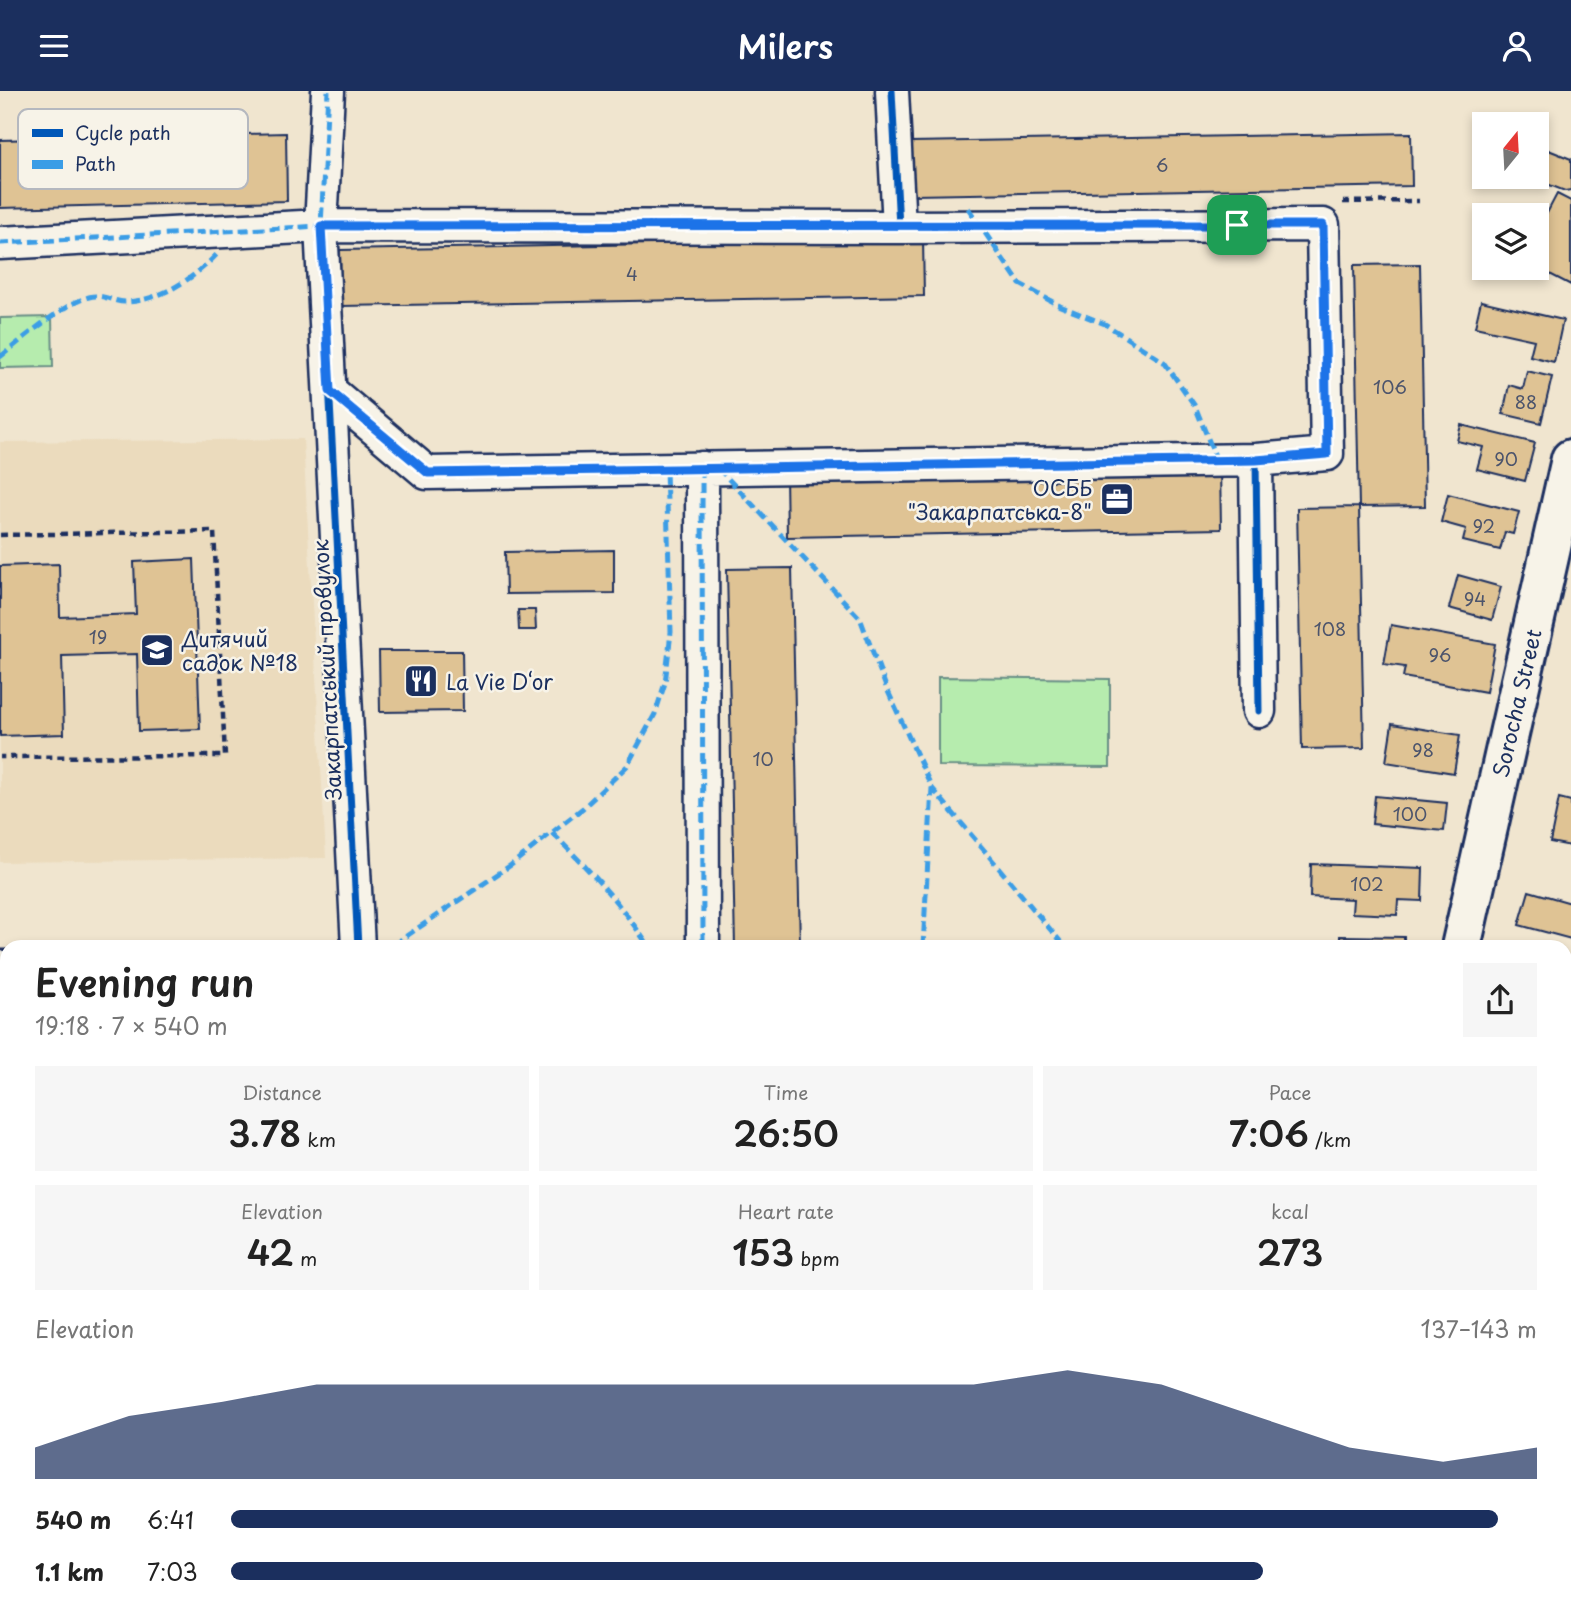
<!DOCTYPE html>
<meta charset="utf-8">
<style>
:root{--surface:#fff;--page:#f6f6f6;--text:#222;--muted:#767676;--accent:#1b2f5e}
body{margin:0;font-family:"Playpen Sans",sans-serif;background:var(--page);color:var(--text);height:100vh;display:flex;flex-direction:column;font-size:26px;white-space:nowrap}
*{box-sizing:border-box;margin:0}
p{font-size:23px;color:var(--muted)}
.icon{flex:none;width:38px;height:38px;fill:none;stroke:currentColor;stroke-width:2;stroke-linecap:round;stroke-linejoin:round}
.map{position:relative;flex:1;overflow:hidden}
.panel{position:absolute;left:0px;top:849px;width:1572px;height:674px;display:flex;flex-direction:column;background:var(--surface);border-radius:21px 21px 0 0;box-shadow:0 4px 10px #0003}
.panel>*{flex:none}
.needle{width:46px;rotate:18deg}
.controls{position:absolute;left:1472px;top:21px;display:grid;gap:14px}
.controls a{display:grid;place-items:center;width:77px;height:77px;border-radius:0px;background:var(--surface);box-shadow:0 4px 10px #0003;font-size:35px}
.pin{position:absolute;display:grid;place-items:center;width:60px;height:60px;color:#fff;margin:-30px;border-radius:14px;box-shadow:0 4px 10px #0006}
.round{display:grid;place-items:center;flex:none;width:74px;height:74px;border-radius:0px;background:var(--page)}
.overview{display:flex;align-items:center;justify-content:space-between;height:119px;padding:0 35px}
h1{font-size:38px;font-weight:600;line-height:52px}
.stats{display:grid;grid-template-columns:repeat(3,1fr);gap:10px;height:119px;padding:7px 35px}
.stats div{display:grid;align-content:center;border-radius:0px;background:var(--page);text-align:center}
.stats b{font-size:35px;font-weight:600}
.stats small{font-size:19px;font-weight:400}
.stats p{font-size:19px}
.chart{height:196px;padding:14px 35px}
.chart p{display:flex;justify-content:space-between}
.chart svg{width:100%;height:126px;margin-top:7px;fill:var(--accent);opacity:.7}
ul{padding:0 35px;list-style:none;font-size:23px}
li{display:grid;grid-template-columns:112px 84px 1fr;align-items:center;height:52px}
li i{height:18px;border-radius:9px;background:var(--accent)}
header{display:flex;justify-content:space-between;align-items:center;height:91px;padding:0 35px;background:var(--accent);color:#fff;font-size:32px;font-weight:600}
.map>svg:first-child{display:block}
.built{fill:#ebdbbd}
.green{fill:#b6ecae;stroke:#688e86;stroke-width:2}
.building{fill:#dfc394;stroke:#1b2f5e;stroke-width:2}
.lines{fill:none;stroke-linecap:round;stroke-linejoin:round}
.minor-casing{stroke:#1b2f5e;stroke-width:37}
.major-casing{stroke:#1b2f5e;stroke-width:44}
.path{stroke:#1b2f5e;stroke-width:4.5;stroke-dasharray:7 5;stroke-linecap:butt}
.minor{stroke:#f7f3e8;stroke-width:32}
.major{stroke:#f7f3e8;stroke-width:38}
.quiet{stroke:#3b9de6;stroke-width:5;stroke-dasharray:10 5;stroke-linecap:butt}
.cycleway-casing{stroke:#f7f3e8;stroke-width:11}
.cycleway{stroke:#0057b8;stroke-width:7}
.route-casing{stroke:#fff;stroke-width:14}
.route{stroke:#1a73e8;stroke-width:9}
.labels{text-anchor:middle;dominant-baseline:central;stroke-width:5;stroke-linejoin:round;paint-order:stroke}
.number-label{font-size:18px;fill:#4c546c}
.poi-label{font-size:21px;fill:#1b2f5e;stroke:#f7f3e8;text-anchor:start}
.street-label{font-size:21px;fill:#1b2f5e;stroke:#f7f3e8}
.key{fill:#f7f3e8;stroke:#b5b8bf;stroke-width:2}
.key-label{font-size:19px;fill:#1b2f5e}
</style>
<header><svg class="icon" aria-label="menu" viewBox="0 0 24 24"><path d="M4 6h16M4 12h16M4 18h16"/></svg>Milers<svg class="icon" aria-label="person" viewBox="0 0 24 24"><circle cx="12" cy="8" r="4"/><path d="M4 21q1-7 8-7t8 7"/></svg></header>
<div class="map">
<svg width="1571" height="1522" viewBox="0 0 1571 1522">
<rect width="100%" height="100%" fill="#f0e5cf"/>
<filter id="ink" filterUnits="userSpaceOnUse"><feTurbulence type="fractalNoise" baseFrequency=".0143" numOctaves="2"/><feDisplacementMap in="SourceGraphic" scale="14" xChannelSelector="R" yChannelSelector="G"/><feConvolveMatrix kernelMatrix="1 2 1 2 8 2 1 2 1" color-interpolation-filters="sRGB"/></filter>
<g filter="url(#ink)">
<path class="built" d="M 303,348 L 326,767 L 0,771 L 0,351 Z"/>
<path class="green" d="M 52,226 L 53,276 L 0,277 L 0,227 Z
M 938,586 L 1110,588 L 1110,676 L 938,675 Z"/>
<path class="building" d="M 286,42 L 287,110 L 0,117 L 0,49 Z
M 1411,42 L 1412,95 L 913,104 L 911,51 Z
M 1536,54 L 1571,68 L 1571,99 L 1565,100 L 1529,86 L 1536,86 Z
M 1557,103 L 1571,110 L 1571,194 L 1536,176 L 1536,143 Z
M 923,148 L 924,205 L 341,215 L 340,159 Z
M 1420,173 L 1425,415 L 1359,416 L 1354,174 Z
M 1481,210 L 1563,229 L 1554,271 L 1530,265 L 1534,249 L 1475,236 Z
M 1527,280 L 1552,286 L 1541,332 L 1503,323 L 1509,294 L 1523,298 Z
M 1461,334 L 1535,352 L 1525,390 L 1477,378 L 1483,356 L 1457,350 Z
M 1220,375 L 1221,438 L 787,446 L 786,383 Z
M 1448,403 L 1519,421 L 1513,443 L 1505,441 L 1500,459 L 1463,450 L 1466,438 L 1441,431 Z
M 1359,416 L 1364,657 L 1302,658 L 1297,417 Z
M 614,459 L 614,502 L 506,503 L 505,461 Z
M 194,468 L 200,638 L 139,640 L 137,563 L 62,565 L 64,643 L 0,645 L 0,475 L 59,473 L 60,526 L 136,523 L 134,471 Z
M 792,477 L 800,856 L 735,856 L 727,478 Z
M 1458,484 L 1501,496 L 1492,529 L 1449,517 Z
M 518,519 L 535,519 L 536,539 L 519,539 Z
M 1391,534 L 1495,553 L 1486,601 L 1403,586 L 1405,576 L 1384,573 Z
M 379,560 L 462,560 L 463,620 L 380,621 Z
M 1392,633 L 1460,644 L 1454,682 L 1386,671 Z
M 1375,705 L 1447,712 L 1444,740 L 1372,733 Z
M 1559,707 L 1571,710 L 1571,755 L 1550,751 Z
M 1311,773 L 1423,777 L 1422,810 L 1398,809 L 1397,824 L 1352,822 L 1353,808 L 1310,806 Z
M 1529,800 L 1571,812 L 1571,848 L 1519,834 Z
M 1340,845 L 1404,846 L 1404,856 L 1340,856 Z
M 1564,883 L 1571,884 L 1571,935 L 1564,934 Z
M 0,916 L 7,916 L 7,973 L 0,972 Z
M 1564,959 L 1571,959 L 1571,1004 L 1564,1004 Z
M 224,1516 L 382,1516 L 382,1522 L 224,1522 Z
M 1303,1516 L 1352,1516 L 1353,1522 L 1303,1522 Z
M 1456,1516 L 1525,1516 L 1526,1518 L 1456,1520 Z"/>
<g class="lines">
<g class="minor-casing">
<path id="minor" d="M 899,136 L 1323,134 L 1327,363 L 1256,369
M 0,152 L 321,135 L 328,0
M 330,300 L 427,382 L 1256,369 L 1259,620
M 702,377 L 703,856
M 358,856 L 321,135 L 899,136 L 892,0
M 0,876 L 7,876
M 0,1267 L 7,1267
M 461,1516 L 461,1522
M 860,1516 L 860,1522"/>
</g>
<g class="major-casing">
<path id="major" d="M 1461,856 L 1571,368
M 1396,1516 L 1396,1522"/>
</g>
<path class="path" d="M 1343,111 L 1419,110
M 0,444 L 214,440 L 225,665 L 0,666"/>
<use href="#minor" class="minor"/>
<use href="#major" class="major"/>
<path class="quiet" d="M 968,117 L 1020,193 L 1060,215 L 1105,233 L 1164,271 L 1195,315 L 1217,370
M 899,136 L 1323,134 L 1327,363 L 1256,369
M 0,152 L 321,135 L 328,0
M 0,266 C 23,248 61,214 89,206 C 102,202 113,211 125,211 C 160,210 195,187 218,162
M 702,377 L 703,856
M 718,377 L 860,527 L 886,596 L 932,697 L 1065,856
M 552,742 C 588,777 621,813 649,856
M 396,856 L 399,850 L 511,774 L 583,717 L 627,675 L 655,623 L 665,592 L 671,541 L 666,378
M 923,856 L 932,697
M 0,876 L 7,876"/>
<g class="cycleway-casing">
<path id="cycleway" d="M 330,300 L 427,382 L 1256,369 L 1259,620
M 358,856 L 321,135 L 899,136 L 892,0"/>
</g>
<use href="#cycleway" class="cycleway"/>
</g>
</g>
<g class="lines" filter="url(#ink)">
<g class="route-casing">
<path id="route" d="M 1237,134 L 1323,134 L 1327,363 L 1256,369 L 428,382 L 330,300 L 321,135 Z"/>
</g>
<use href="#route" class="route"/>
</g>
<defs>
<g id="office-square" transform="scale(1.75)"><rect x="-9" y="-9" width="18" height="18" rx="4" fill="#1b2f5e" stroke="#f7f3e8"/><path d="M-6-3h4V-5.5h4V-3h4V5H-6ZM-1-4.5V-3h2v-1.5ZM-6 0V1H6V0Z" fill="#fff"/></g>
<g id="school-square" transform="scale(1.75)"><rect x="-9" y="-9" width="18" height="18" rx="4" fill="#1b2f5e" stroke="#f7f3e8"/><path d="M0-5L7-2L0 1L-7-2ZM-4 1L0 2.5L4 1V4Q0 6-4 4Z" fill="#fff"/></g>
<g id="restaurant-square" transform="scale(1.75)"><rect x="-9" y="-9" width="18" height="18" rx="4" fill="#1b2f5e" stroke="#f7f3e8"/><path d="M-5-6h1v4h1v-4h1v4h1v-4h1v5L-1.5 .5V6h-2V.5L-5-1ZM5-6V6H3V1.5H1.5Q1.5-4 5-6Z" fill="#fff"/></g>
</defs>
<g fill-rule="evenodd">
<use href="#office-square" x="1117" y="408"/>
<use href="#school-square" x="157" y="559"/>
<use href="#restaurant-square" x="421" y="590"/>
</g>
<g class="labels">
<g class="number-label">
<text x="1162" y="73">6</text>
<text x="632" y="182">4</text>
<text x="1390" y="295">106</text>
<text x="1526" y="310">88</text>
<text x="1506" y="367">90</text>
<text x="1484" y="434">92</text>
<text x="1475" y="507">94</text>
<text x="1330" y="537">108</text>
<text x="98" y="545">19</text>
<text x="1440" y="563">96</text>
<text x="1423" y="658">98</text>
<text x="763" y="667">10</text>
<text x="1410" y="722">100</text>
<text x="1367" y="792">102</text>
</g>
<g class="poi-label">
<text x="1092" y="396" text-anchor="end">ОСББ<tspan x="1092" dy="24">"Закарпатська-8"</tspan></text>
<text x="182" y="547">Дитячий<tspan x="182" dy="24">садок №18</tspan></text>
<text x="446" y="590">La Vie D‘or</text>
</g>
<g class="street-label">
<text transform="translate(326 579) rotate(-93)">Закарпатський провулок</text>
<text transform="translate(1516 612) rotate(-77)">Sorocha Street</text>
</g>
</g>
<rect x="18" y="18" width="230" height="80" rx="10" class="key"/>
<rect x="32" y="38" width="31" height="8" fill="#0057b8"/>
<rect x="32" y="69" width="31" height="9" fill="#3b9de6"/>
<g class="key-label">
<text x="75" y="49">Cycle path</text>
<text x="75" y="80">Path</text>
</g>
</svg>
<div class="controls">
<a><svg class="needle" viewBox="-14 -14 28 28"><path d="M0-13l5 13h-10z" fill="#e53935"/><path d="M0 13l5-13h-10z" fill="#767676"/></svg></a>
<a><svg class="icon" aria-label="layers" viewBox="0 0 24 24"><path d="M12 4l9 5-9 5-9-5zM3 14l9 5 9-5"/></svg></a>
</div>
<div class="pin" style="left:1237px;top:134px;background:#1e9e55"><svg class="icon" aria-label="arrive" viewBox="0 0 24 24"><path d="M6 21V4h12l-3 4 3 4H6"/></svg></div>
<section class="panel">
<div class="overview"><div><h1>Evening run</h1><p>19:18 · 7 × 540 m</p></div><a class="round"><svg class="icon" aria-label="share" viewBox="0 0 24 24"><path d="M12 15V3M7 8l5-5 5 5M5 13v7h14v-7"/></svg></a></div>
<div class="stats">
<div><p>Distance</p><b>3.78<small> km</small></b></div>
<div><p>Time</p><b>26:50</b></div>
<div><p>Pace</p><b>7:06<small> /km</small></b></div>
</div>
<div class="stats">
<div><p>Elevation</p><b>42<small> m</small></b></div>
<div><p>Heart rate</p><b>153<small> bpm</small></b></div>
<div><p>kcal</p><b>273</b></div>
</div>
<div class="chart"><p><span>Elevation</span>137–143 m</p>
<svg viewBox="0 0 160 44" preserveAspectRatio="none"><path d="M0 44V33L10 22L20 17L30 11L40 11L50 11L60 11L70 11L80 11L90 11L100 11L110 6L120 11L130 22L140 33L150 38L160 33V44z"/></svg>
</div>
<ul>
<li><b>540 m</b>6:41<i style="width:97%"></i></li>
<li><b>1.1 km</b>7:03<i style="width:79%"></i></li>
</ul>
</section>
</div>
